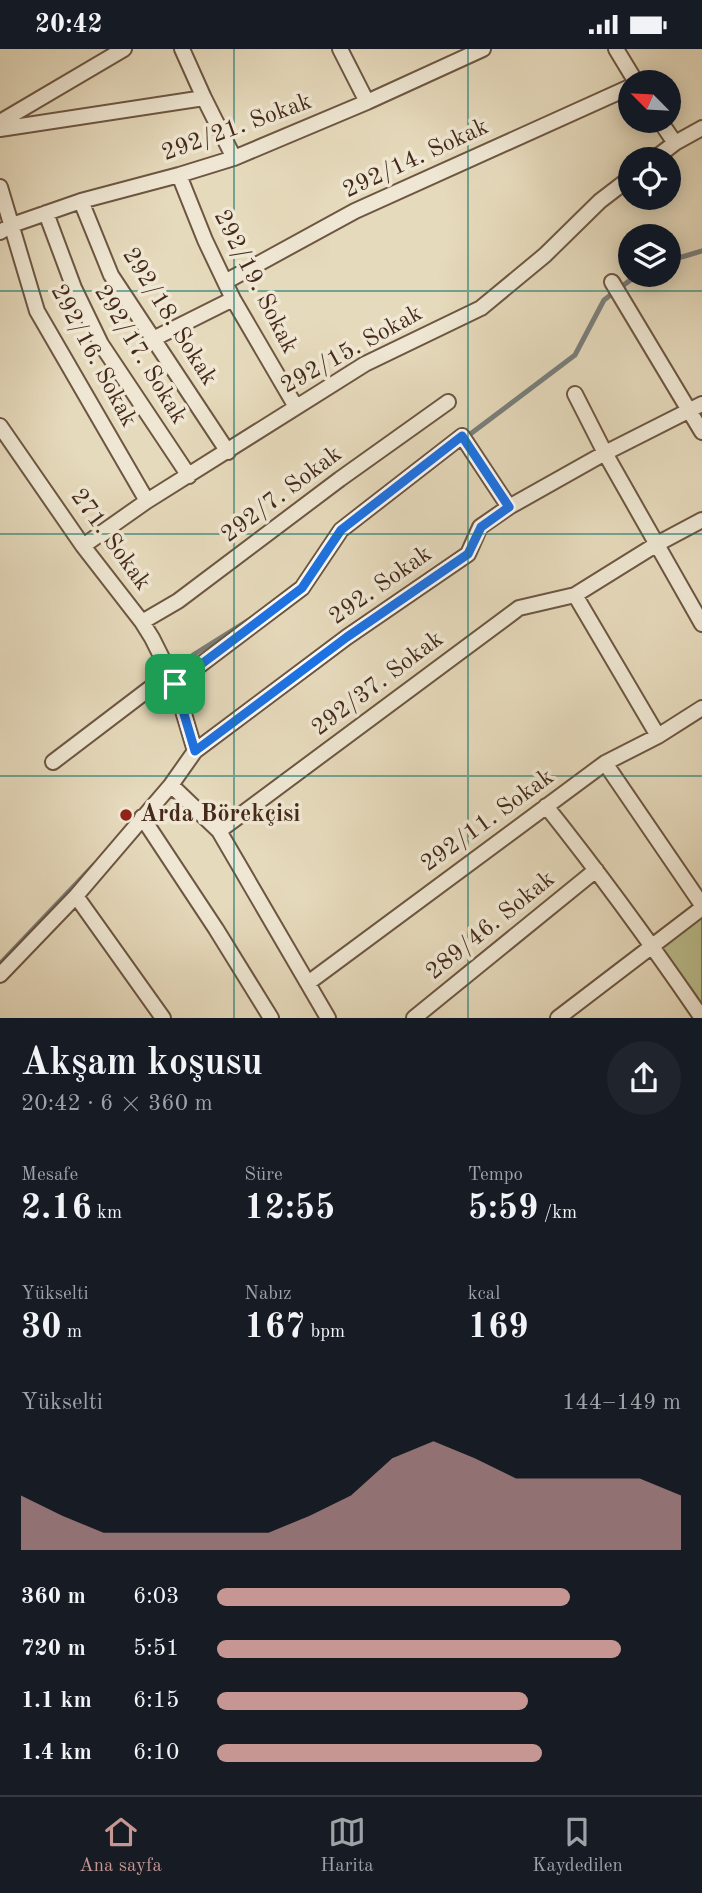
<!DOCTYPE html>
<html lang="tr">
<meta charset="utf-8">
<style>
:root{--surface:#171b24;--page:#20242c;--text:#f1f3f6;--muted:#9ea1a6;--line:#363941;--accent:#c59692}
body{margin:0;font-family:"Old Standard TT",serif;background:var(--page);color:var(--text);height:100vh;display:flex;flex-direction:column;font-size:26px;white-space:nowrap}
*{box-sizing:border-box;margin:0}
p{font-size:23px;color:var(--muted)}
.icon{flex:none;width:38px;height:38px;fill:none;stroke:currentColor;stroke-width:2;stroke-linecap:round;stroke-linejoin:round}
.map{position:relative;height:969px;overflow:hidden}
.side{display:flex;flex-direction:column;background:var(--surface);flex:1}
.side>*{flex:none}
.needle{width:46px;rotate:294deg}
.tools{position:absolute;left:618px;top:21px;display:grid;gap:14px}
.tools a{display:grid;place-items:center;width:63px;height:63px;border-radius:50%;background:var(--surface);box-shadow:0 4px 18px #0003;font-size:35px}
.pin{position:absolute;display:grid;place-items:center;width:60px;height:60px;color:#fff;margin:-30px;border-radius:14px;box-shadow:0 4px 10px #0006}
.round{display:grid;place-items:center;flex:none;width:74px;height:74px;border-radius:37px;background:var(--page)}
.headline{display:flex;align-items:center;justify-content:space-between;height:119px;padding:0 21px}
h1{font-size:38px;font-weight:700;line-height:52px}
.metrics{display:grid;grid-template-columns:repeat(3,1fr);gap:10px;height:119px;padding:7px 21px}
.metrics div{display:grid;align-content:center}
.metrics b{font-size:35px;font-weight:700}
.metrics small{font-size:19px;font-weight:400}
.metrics p{font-size:19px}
.chart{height:196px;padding:14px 21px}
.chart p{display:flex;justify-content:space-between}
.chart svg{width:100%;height:126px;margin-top:7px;fill:var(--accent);opacity:.7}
ul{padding:0 21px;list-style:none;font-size:23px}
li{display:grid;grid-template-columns:112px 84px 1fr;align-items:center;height:52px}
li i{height:18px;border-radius:9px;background:var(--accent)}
.status{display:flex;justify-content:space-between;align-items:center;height:49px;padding:0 35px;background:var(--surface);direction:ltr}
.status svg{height:19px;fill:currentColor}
.tab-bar{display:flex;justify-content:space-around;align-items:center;height:98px;border-top:2px solid var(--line);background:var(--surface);font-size:19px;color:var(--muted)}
.tab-bar a{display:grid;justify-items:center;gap:4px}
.tab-bar .current{color:var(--accent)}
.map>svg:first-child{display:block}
.green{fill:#bbbe8d;stroke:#807454;stroke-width:2}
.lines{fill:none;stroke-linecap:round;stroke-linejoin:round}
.stream{stroke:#797f7b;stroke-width:5}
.minor-casing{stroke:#6d5642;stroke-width:18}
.minor{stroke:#efe7d3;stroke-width:14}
.route-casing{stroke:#fff;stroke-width:14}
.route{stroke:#1a73e8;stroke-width:9}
.grid{fill:none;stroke:#0f766e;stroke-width:2;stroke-opacity:0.55}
.poi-dot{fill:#8f2418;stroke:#efe7d3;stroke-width:2.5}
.labels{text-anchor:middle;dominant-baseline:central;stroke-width:7;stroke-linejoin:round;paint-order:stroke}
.street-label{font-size:24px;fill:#452a1a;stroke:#efe7d3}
.poi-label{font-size:24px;font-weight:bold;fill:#452a1a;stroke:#efe7d3;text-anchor:start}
</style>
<div class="status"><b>20:42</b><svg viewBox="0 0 49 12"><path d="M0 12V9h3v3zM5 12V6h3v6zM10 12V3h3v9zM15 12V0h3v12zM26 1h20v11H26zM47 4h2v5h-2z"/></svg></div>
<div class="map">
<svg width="702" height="969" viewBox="0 0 702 969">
<rect width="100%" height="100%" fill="#e6dabc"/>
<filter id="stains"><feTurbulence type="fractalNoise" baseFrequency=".00286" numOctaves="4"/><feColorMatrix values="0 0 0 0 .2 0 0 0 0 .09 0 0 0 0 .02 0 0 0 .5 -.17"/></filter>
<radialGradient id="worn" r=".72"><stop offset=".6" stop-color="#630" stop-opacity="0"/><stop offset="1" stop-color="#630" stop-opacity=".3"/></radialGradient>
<path class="green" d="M 697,861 L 702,870 L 702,952 L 698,955 L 655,894 Z"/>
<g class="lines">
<path class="stream" d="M 668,212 L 702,202
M 465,389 L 575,306 L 604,251 L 637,226
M 193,606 L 252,569
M 0,915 L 94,816"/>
<g class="minor-casing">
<path id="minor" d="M 182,0 L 204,49 L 234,109
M 340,0 L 367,53
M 616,0 L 636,33
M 660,72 L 675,94
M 0,73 L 124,0
M 0,80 L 204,49
M 654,110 L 675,94 L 702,79
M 179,126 L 205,191 L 233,250 L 296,358
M 0,138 L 37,262 L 147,452
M 81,152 L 111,226 L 228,403
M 46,164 L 74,239 L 101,295 L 189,427
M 0,183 L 12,176 L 81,152 L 179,126 L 234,109 L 367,53 L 483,0
M 225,233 L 355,162 L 630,38
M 612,233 L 702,383
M 153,290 L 233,250
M 575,345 L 605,404 L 702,575
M 0,377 L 83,497 L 142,573 L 152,589 L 175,635 L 195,702 L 171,736 L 76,847 L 0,926
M 83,497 L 147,452 L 365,315 L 481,259 L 545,206 L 600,152 L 630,129
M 575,546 L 658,687
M 142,573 L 178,552 L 340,430 L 448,353
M 175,635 L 302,539 L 341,481 L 462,387 L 509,458
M 195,702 L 347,588 L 468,505 L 480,478 L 509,458 L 605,404 L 702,355
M 53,713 L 170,624
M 605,714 L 702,856
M 171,736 L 219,782 L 328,969
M 546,757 C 601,826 652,896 702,969
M 142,768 L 216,880 L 271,969
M 219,782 L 519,559 L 575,546 L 657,495 L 702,471
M 76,847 L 163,969
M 308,934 L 605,714 L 658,687 L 702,659
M 414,969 L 596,821
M 558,969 L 702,859"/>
</g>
<use href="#minor" class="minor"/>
</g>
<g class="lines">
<g class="route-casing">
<path id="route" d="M 462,387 L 509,458 L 481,478 L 468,505 L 347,588 L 195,702 L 175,635 L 302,539 L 341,481 Z"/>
</g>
<use href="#route" class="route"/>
</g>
<path class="grid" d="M 234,0 L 234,969M 468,0 L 468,969M 0,242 L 702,242M 0,485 L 702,485M 0,727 L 702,727"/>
<circle class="poi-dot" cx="126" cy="766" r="7"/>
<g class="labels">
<g class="street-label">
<text transform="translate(237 79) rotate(-20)">292/21. Sokak</text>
<text transform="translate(416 110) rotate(-25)">292/14. Sokak</text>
<text transform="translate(255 233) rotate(63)">292/19. Sokak</text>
<text transform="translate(169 268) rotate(58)">292/18. Sokak</text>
<text transform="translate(352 301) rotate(-29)">292/15. Sokak</text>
<text transform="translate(140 306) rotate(59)">292/17. Sokak</text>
<text transform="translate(93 307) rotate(62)">292/16. Sokak</text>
<text transform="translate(282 446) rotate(-37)">292/7. Sokak</text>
<text transform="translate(110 491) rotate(54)">271. Sokak</text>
<text transform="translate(381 537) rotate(-35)">292. Sokak</text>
<text transform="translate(378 635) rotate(-37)">292/37. Sokak</text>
<text transform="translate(488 772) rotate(-36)">292/11. Sokak</text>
<text transform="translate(491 877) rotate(-39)">289/46. Sokak</text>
</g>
<g class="poi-label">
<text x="140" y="766">Arda Börekçisi</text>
</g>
</g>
<rect width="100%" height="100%" filter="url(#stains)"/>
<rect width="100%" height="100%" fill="url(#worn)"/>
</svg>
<div class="tools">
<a><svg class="needle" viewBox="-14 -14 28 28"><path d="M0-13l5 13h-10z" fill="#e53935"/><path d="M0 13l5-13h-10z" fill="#9ea1a6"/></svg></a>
<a><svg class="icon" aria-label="locate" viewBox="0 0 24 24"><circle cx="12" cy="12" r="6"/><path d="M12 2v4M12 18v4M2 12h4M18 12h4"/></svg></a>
<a><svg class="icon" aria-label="layers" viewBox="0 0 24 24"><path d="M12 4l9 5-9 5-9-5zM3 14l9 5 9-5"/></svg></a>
</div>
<div class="pin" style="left:175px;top:635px;background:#1e9e55"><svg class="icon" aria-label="arrive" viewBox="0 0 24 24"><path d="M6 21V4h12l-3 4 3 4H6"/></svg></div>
</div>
<section class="side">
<div class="headline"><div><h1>Akşam koşusu</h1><p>20:42 · 6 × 360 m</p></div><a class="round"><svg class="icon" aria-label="share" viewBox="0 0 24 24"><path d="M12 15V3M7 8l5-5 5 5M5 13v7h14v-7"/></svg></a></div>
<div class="metrics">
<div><p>Mesafe</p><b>2.16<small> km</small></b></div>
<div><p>Süre</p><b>12:55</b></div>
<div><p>Tempo</p><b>5:59<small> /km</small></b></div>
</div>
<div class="metrics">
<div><p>Yükselti</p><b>30<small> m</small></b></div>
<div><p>Nabız</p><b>167<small> bpm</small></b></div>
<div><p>kcal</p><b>169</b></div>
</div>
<div class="chart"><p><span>Yükselti</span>144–149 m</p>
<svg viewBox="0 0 160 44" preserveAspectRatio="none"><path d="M0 44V25L10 32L20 38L30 38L40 38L50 38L60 38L70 32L80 25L90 12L100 6L110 12L120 19L130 19L140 19L150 19L160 25V44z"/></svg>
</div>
<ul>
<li><b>360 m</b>6:03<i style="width:76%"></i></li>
<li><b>720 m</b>5:51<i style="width:87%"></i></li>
<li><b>1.1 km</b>6:15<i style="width:67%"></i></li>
<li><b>1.4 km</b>6:10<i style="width:70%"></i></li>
</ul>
</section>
<nav class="tab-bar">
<a class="current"><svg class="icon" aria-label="home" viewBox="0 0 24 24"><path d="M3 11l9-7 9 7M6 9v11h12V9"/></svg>Ana sayfa</a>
<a><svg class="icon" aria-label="map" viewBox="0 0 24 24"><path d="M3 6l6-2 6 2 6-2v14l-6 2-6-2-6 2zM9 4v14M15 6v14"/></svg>Harita</a>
<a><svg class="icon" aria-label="saved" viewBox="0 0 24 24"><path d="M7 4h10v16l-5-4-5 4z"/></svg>Kaydedilen</a>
</nav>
